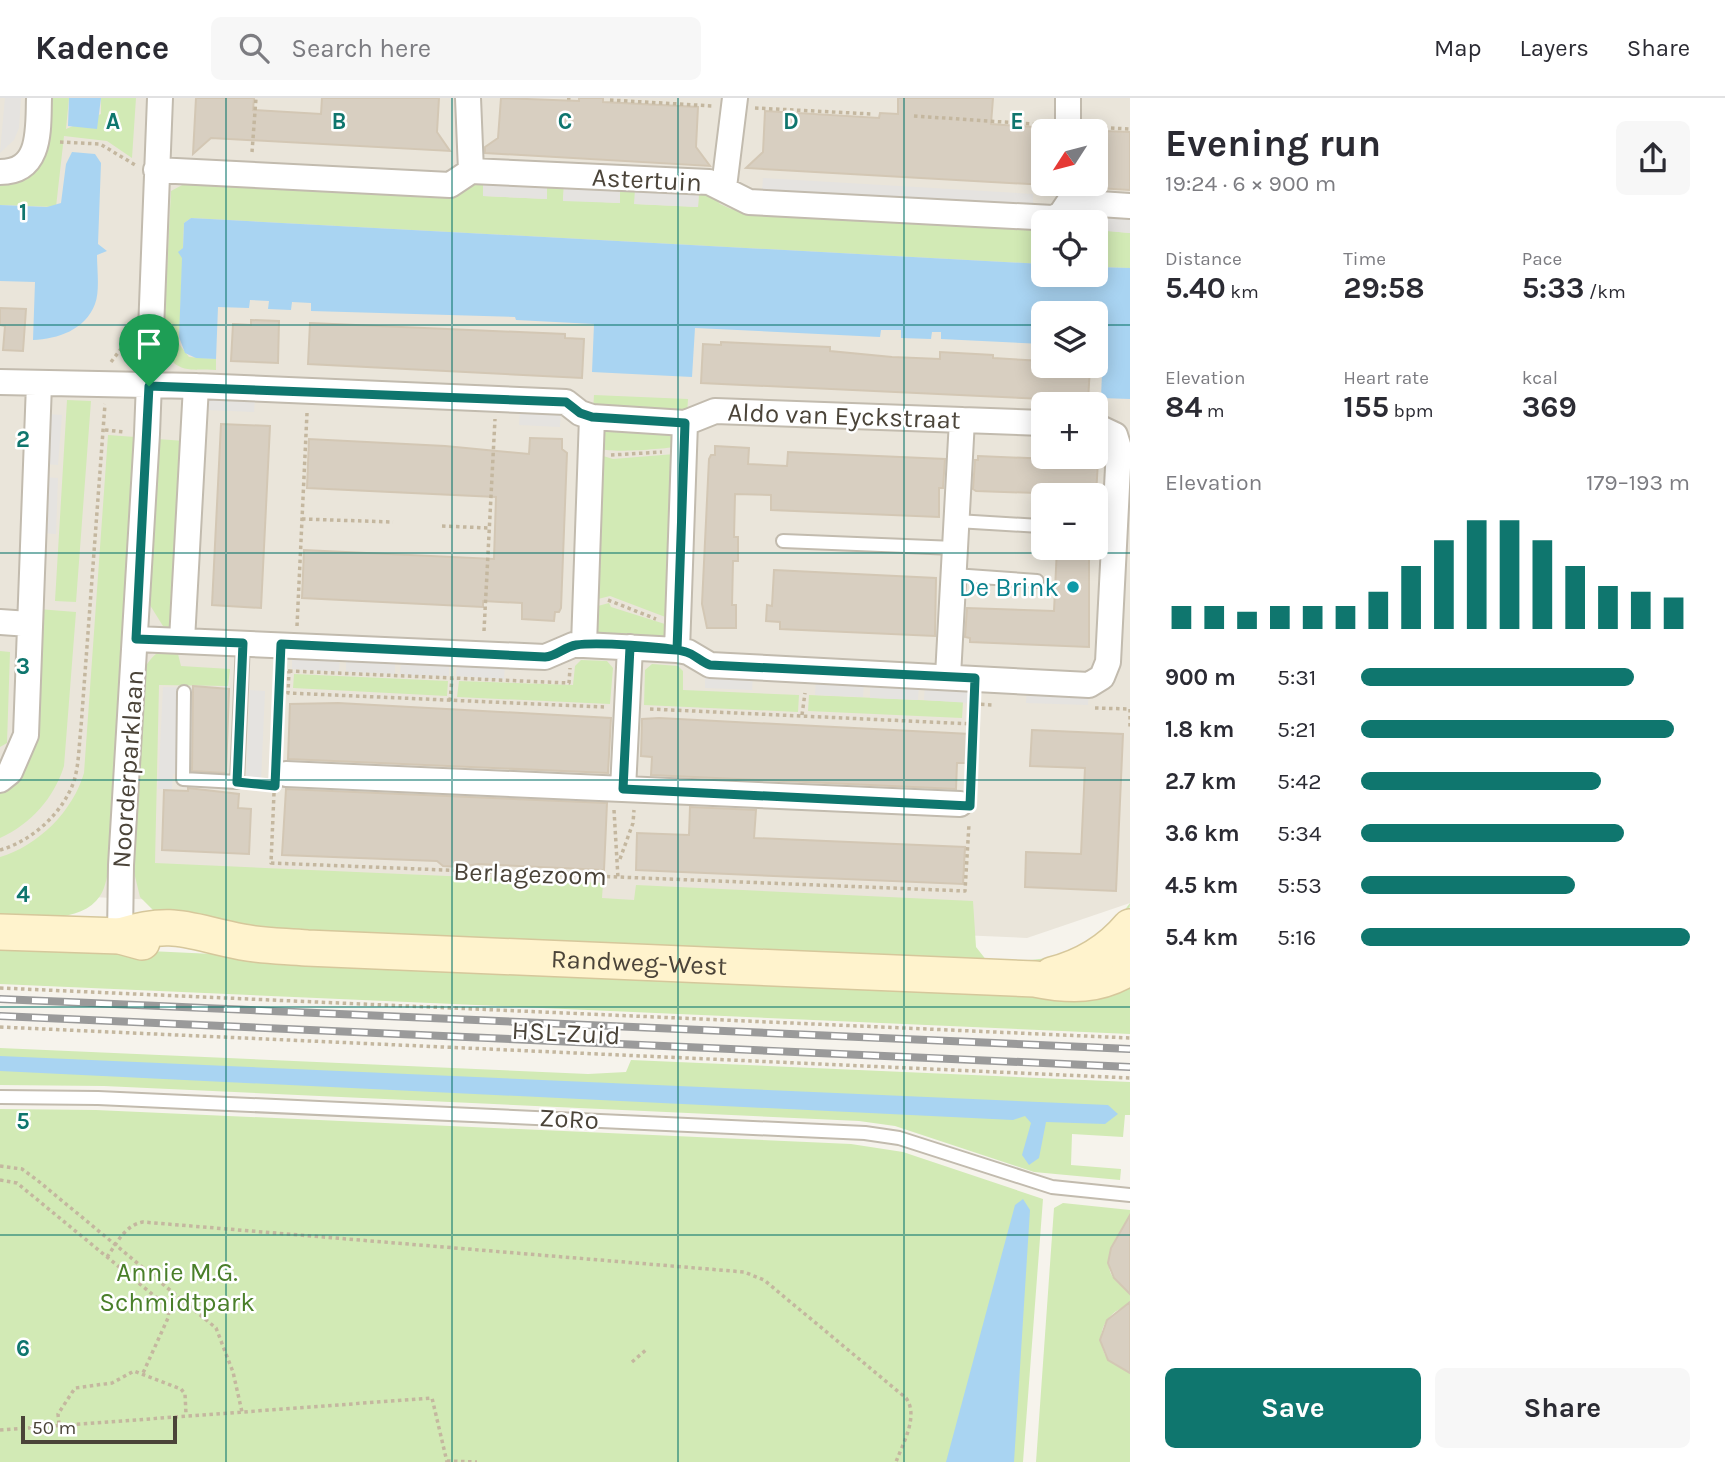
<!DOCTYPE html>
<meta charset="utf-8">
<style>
:root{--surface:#fff;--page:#f7f7f7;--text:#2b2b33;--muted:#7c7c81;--line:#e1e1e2;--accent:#0f766e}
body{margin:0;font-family:Karla,sans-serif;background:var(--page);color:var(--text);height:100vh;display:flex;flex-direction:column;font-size:26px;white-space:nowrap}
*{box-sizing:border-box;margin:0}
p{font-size:23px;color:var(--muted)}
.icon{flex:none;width:38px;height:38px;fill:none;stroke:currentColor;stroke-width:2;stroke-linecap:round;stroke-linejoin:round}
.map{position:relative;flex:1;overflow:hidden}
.details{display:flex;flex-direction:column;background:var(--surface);width:595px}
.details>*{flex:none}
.needle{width:46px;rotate:234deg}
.fabs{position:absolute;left:1031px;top:21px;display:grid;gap:14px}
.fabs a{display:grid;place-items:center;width:77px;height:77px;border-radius:10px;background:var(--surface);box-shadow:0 4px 18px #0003;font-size:35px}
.scale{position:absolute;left:21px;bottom:18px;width:156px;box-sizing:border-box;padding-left:7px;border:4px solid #4b4439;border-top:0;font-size:19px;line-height:24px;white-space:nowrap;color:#4b4439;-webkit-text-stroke:5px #fff;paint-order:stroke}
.pin{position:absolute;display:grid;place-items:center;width:60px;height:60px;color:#fff;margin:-72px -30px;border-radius:50% 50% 50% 0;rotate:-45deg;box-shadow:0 0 7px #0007}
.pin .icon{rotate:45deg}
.round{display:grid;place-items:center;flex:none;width:74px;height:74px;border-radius:10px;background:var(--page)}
.overview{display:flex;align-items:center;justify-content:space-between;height:119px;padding:0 35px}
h1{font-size:38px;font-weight:700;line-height:52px}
.stats{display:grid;grid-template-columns:repeat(3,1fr);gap:10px;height:119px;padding:7px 35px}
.stats div{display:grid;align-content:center}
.stats b{font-size:30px;font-weight:700}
.stats small{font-size:19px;font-weight:400}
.stats p{font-size:19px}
.chart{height:196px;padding:14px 35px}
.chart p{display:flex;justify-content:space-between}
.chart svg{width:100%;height:126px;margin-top:7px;stroke:var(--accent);stroke-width:6}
.button{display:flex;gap:14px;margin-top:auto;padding:14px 35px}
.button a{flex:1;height:80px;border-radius:10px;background:var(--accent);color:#fff;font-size:28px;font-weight:700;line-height:80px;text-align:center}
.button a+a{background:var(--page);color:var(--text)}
ul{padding:0 35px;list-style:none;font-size:23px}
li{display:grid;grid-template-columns:112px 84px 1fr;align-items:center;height:52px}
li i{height:18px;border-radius:9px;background:var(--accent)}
header{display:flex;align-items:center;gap:42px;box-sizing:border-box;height:98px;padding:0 35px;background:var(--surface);border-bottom:2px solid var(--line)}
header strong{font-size:33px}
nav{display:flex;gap:38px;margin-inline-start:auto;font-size:24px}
.search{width:490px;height:63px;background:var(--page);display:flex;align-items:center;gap:18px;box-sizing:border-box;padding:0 24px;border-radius:10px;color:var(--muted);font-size:26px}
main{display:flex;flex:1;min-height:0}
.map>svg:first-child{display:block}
.residential{fill:#eae5da;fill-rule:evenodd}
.green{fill:#d2eab5}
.parking{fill:#e5e3e0}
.water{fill:#a9d4f2}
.building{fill:#d8cfc1;stroke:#d3c7b4;stroke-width:2}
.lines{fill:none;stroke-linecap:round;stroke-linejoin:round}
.lane-casing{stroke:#c2bbae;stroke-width:16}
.street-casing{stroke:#c2bbae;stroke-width:28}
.secondary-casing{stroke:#d6c79b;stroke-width:38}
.path{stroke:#c4b79f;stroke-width:3.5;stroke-dasharray:3.5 3.5;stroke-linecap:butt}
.lane{stroke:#fff;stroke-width:12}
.street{stroke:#fff;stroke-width:24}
.secondary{stroke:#fff3cd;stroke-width:35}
.rail-casing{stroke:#9a9a9a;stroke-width:8}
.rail{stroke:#fff;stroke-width:5;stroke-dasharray:16;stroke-linecap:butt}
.route-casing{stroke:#fff;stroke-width:14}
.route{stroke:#0f766e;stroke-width:9}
.grid{fill:none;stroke:#0f766e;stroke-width:2;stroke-opacity:0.55}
.culture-dot{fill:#0f9aa8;stroke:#fff;stroke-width:2.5}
.labels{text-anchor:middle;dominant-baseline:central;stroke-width:5;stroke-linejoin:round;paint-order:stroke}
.street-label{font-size:26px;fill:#4b4439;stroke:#fff}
.culture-label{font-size:26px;fill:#0d838f;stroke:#fff;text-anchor:end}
.park-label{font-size:26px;fill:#4a7f2a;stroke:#fff}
.grid-label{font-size:23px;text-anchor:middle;font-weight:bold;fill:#0f766e;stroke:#fff;stroke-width:5;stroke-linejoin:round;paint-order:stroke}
</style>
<header>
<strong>Kadence</strong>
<div class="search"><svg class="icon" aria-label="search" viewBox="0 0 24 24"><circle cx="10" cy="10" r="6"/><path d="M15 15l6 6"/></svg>Search here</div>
<nav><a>Map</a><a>Layers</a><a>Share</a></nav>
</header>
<main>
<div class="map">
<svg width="1130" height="1364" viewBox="0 0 1130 1364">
<rect width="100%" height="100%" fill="#f6f3ec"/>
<path class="residential" d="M 0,0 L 1130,0 L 1130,805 L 1027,840 L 0,795 ZM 1043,33 L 1096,33 L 1096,86 L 1043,86 ZM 1043,124 L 1096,124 L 1096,177 L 1043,177 ZM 1043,215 L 1096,215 L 1096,268 L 1043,268 ZM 1043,306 L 1096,306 L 1096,359 L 1043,359 ZM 1043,397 L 1096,397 L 1096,450 L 1043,450 Z"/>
<path class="green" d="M 46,0 L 69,0 L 66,31 L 101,16 L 101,0 L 136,0 L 132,60 L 107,43 L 64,38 L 56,109 L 0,107 L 0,87 L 18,80 Z
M 483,83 L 483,98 L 547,101 L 547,86 L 564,87 L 563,102 L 620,105 L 620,89 L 635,91 L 635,106 L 698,109 L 699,93 L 712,96 L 720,106 L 731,111 L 1043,127 L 1043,166 L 191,120 L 184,125 L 179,246 L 189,259 L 216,261 L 216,272 C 190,271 176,276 163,250 L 171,93 L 186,85 Z
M 1096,132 L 1130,135 L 1130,170 L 1096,169 Z
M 594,297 L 688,301 L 687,317 L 593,312 Z
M 67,302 L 91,303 L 76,504 L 55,503 Z
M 601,331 L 677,334 L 676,349 C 659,351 614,355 601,351 Z
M 108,337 L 135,339 L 110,766 C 107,777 106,789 100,798 C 82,826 29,820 0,822 L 0,759 C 38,748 73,713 84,675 Z
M 157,341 L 185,343 L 176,532 L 163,528 L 148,504 Z
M 675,356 L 668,520 L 610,498 L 594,502 L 600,357 L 613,361 Z
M 609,505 L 611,509 L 668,527 L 667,540 L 593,537 L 594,509 Z
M 38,511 L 76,514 L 64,668 C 54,700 31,726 0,740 L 0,693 L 8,688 Z
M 176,548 L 181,568 L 230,571 L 228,588 L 159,587 L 155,765 L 603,785 L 602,800 L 634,802 L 636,787 L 973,803 L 976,849 L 987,863 C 1049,864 1092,859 1130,805 C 1130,832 1075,861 1052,866 C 1037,870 1020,869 1004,870 L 335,841 L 253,833 L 176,822 L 155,814 L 140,799 L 133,770 L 140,582 C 145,565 157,549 176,548 Z
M 0,553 L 10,554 L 7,645 L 0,649 Z
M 581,562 L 607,563 L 613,570 L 610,606 L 457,599 L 459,583 L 573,587 L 575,568 Z
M 652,566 L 678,568 L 683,573 L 683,592 L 799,597 L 798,614 L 644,607 L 645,572 Z
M 294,576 L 448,583 L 447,598 L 293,590 Z
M 809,597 L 963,604 L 962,620 L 808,613 Z
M 0,846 L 1056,895 L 1130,876 L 1130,936 L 0,886 Z
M 0,950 L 588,976 L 626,974 L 631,962 L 1130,984 L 1130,1017 L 1125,1017 L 1123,1039 L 1072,1036 L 1071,1067 L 1121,1071 L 1120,1082 L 1034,1074 L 895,1028 L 859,1023 L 104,988 L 0,987 Z
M 0,1011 L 96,1012 L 851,1046 L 903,1054 L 1043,1101 L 1023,1364 L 0,1364 Z
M 1063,1105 L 1130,1112 L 1130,1131 C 1110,1152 1095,1175 1130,1192 L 1130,1207 C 1104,1214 1093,1239 1108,1262 L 1130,1272 L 1130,1364 L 1036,1364 L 1054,1110 Z"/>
<path class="parking" d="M 5,0 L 21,0 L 19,30 L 14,42 L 0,55 Z
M 763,80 L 1033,96 L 1033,110 L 762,94 Z
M 483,83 L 547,86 L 547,101 L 483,98 Z
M 564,87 L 620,89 L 620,105 L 563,103 Z
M 635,91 L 699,93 L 698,109 L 634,106 Z
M 1091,116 L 1130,118 L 1130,135 L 1096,132 L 1096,124 L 1090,124 Z
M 207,298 L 255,300 L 254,314 L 206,312 Z
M 520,312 L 561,314 L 560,329 L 519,327 Z
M 48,316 L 62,317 L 58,367 L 44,366 Z
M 44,379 L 58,380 L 56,436 L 41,435 Z
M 292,557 L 340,559 L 339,574 L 292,571 Z
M 346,560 L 395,561 L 395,576 L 346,574 Z
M 401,562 L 449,564 L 449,578 L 400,577 Z
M 457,564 L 505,567 L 504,581 L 456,578 Z
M 705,576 L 753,578 L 752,592 L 705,590 Z
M 816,579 L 971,587 L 970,605 L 924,602 L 925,587 L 919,587 L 918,602 L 870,600 L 870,585 L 864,584 L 863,599 L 815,597 Z
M 163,589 L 229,591 L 226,677 L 173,676 L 172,691 L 158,691 Z
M 1027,590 L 1089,592 L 1088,607 L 1026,605 Z
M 250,592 L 265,593 L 261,684 L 246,683 Z"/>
<path class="water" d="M 69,0 L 101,0 L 97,31 L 68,28 Z
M 72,54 L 95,56 L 101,65 L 98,146 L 107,153 L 97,157 C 97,171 100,193 95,206 C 85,232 58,241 33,242 L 35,184 L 0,183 L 0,107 L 47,109 L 61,105 L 66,66 Z
M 191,120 L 1043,166 L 1043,177 L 1096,177 L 1096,169 L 1130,170 L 1130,301 L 1101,300 L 1103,249 L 1096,248 L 1096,215 L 1043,215 L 1043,246 L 941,241 L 941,234 L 932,234 L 931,241 L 901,240 L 901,232 L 881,232 L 880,239 L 695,230 L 692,279 L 592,274 L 594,226 L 516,222 L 515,219 L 311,213 L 311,205 L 292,204 L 291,212 L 268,211 L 269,203 L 250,202 L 249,210 L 218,209 L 216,261 L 196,260 L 185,255 L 179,239 L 182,160 L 178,154 L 183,150 L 184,125 Z
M 0,958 L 1108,1007 L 1118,1016 L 1105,1026 L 1046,1024 L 1039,1060 L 1029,1067 L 1022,1057 L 1031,1025 L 1025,1018 L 1013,1022 L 0,973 Z
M 1023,1101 L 1030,1112 L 1014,1364 L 946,1364 L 1015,1107 Z"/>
<path class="building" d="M 196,0 L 254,0 L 253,12 L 321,16 L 322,0 L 439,0 L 437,34 L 450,53 L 211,40 L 193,56 Z
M 501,0 L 579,3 L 579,0 L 603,0 L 603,4 L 698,9 L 696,49 L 710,68 L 485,55 L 485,49 L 498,40 Z
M 898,0 L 993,0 L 991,26 L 1034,29 L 1032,68 L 1046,87 L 746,70 L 763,54 L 765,13 L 879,20 L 880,15 L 898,16 Z
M 1104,33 L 1130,34 L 1130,92 L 1081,89 L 1096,86 L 1096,79 L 1102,74 Z
M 0,210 L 26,211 L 23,253 L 3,252 L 5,228 L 0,227 Z
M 251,222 L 279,223 L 278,265 L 231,263 L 233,226 L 251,227 Z
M 310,225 L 565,236 L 565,240 L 584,241 L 582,280 L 308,266 Z
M 721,244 L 830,249 L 830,253 L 892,259 L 940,261 L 940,254 L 993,257 L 993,260 L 1043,263 L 1043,268 L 1090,269 L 1088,303 L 701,285 L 703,246 L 721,247 Z
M 221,326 L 270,328 L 261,510 L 212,507 Z
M 530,340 L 562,341 L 562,351 L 567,355 L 561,510 L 559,514 L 555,514 L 554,523 L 522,521 L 522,505 L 483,503 L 483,509 L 302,500 L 304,452 L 494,461 L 496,399 L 307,390 L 309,341 L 445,348 L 529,356 Z
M 715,348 L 749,350 L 748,366 L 787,368 L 788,354 L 945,361 L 943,390 L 939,390 L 939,419 L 771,412 L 771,397 L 735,396 L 734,439 L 738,439 L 738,463 L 733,463 L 732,507 L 736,507 L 736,530 L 707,530 L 702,506 L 709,361 L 711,357 L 715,357 Z
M 978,358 L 1098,363 L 1096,397 L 976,393 L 973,391 L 975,362 L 978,362 Z
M 1057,450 L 1089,450 L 1089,549 L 970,544 L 970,540 L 965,539 L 967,510 L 1054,513 Z
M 774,472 L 936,480 L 935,538 L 780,531 L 780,524 L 766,523 L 767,507 L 772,508 Z
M 193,588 L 229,591 L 226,675 L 192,673 Z
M 338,605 L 611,620 L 608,675 L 288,661 L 290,606 Z
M 659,620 L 970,636 L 968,665 L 957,665 L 956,691 L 651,677 L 652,659 L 641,658 L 642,621 Z
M 1032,632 L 1123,636 L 1116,793 L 1025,789 L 1026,754 L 1081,756 L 1085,670 L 1030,668 Z
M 188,690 L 239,696 L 238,710 L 251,711 L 249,756 L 162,752 L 164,692 L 188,693 Z
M 286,691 L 607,705 L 604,772 L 478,766 L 460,769 L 443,768 L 437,763 L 282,757 Z
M 690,709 L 756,712 L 754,740 L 965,749 L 963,786 L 636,772 L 637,735 L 689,737 Z
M 1130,1117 L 1130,1196 L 1114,1180 L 1108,1165 L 1111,1150 Z
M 1130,1204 L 1130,1275 L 1108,1262 L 1100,1242 L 1107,1222 Z"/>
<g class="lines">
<g class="lane-casing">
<path id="lane" d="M 957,423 L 1040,428
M 783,443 L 955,450
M 954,477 L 1037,483
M 184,594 L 183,681 L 237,684 L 243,545
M 0,999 L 98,1000 L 865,1035 L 899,1040 L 1052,1089 L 1130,1097"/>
</g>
<g class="street-casing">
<path id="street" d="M 468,0 L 471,73
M 1068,0 L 1068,33
M 156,72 L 450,87 L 471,73 L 709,84 L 749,104 L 1053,120 L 1061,116 L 1069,104 L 1130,108
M 0,74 C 42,74 38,31 39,0
M 724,89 L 735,0
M 0,284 L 196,288 L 566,304 L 580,315 L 592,319 L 685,325 L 715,313 L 1043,325
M 0,524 L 29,526
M 136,541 L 545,559 L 573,547 L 584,547 L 677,552 L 688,554 L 710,567 L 1089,587 L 1102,579 L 1108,564 L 1119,350 L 1115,337 L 1096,328
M 182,542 L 196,288
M 584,547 L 592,319
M 677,552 L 685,325
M 948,578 L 962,322
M 286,676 L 960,706
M 0,682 L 10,674 L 26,637 L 39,286
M 623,691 L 630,549
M 120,838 L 121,767 L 147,336 L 160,0"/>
</g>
<g class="secondary-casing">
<g id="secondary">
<path d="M 0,834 L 120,838 L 142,844"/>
<path id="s1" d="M 120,838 C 175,821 189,834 242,844 C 263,848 285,848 307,850 L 1035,881 C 1070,888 1099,889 1130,869"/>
<path d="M 1052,877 C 1083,869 1109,854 1130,829"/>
</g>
</g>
<path class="path" d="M 567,0 L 573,0
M 610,2 L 713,8
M 755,10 L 872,16
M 914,18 L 1048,27
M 1090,29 L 1130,31
M 60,44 L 100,46 L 137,68
M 252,54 L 256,0
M 111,264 L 127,243
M 105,332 L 125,334
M 611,357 L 662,354
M 302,421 L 393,424
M 442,428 L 489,430
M 608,502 L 656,521
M 297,528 L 307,315
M 484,533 L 495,321
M 281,573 L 289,573 L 288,595 L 604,609
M 289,573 L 569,585 L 570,570
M 450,603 L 452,580
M 974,606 L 993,607
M 1095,610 L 1130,611 L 1130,629
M 650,611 L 973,626
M 802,617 L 805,595
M 276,656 L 281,569
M 252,686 L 269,687
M 971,687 L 974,607
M 274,695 L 271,765 L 965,793 L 969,726
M 614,712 L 618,780
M 0,752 C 32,743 63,715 74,683 C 79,667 79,646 81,629 L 105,306
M 620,761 L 633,725 L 634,712
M 0,890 L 1130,940
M 0,929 L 1130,980
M 0,1068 L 22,1071 L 37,1082 L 216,1230 L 233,1274 L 242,1314
M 0,1082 L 17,1085 L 163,1205 L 169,1212 L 168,1220 L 143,1275
M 107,1159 C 117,1145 125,1127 143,1124 L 744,1174 L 764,1182 L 906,1300 C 919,1318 903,1345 896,1364
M 632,1264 L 647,1251
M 59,1326 L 58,1316 L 75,1290 L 112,1285 L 134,1273 L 181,1291 L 185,1296 L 186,1316
M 0,1332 L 432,1300 L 447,1364
M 447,1363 L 477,1364"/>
<use href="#lane" class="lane"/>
<use href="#street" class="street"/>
<use href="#secondary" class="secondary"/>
<g class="rail-casing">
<path id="rail" d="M 0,901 L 1130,951
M 0,918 L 1130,969"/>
</g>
<use href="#rail" class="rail"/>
</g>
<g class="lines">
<g class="route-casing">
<path id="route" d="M 149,288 L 136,541 L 243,545 L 237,684 L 275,688 L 281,546 L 545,559 C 557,558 564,549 576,547 C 595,544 667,548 686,554 C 694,556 701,564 710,567 L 975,580 L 970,708 L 623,691 L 630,549 L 677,552 L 685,325 L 592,319 L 580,315 L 566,304 L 149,288"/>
</g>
<use href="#route" class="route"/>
</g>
<path class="grid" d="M 226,0 L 226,1364M 452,0 L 452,1364M 678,0 L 678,1364M 904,0 L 904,1364M 0,227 L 1043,227M 1096,227 L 1130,227M 0,455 L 1130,455M 0,682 L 1130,682M 0,909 L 1130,909M 0,1137 L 1130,1137"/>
<circle class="culture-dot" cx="1073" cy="489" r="7"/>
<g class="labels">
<g class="street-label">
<text transform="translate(647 82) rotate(3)">Astertuin</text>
<text transform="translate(844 318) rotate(2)">Aldo van Eyckstraat</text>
<text transform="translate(128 671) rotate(-86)">Noorderparklaan</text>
<text transform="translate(530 776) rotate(2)">Berlagezoom</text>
<text stroke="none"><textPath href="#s1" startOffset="522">Randweg-West</textPath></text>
<text transform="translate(566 935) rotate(3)">HSL-Zuid</text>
<text transform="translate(569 1021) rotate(3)">ZoRo</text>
</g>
<g class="culture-label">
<text x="1059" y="489">De Brink</text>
</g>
<g class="park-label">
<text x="177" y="1174">Annie M.G.<tspan x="177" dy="30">Schmidtpark</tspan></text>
</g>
</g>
<g class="grid-label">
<text x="113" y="31">A</text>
<text x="339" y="31">B</text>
<text x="565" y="31">C</text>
<text x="791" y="31">D</text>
<text x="1017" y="31">E</text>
<text x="23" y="122">1</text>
<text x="23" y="349">2</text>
<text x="23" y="576">3</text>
<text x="23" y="804">4</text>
<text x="23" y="1031">5</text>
<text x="23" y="1258">6</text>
</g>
</svg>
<div class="fabs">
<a><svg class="needle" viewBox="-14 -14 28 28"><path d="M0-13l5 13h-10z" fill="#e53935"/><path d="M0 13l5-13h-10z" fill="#7c7c81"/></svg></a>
<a><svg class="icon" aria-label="locate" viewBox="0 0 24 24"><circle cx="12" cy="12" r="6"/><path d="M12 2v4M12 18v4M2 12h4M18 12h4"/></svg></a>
<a><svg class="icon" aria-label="layers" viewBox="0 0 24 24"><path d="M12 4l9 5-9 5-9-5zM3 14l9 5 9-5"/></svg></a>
<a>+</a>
<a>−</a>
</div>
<div class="scale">50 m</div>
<div class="pin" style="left:149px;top:288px;background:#1e9e55"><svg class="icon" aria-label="arrive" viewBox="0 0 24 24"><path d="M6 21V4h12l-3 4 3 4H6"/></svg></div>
</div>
<section class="details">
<div class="overview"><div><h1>Evening run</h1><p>19:24 · 6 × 900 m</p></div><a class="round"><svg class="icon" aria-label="share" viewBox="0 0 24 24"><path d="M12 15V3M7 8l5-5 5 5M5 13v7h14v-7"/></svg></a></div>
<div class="stats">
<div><p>Distance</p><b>5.40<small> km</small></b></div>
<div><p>Time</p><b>29:58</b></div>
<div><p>Pace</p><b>5:33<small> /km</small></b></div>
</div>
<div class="stats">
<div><p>Elevation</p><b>84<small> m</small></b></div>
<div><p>Heart rate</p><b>155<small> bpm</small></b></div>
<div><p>kcal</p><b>369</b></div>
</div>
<div class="chart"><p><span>Elevation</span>179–193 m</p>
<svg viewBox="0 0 160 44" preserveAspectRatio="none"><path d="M5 44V36M15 44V36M25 44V38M35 44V36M45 44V36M55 44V36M65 44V31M75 44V22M85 44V13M95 44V6M105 44V6M115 44V13M125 44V22M135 44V29M145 44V31M155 44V33"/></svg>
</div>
<ul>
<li><b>900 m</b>5:31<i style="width:83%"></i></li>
<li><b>1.8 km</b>5:21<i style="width:95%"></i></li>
<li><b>2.7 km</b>5:42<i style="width:73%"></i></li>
<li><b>3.6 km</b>5:34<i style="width:80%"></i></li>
<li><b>4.5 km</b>5:53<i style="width:65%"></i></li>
<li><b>5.4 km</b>5:16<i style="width:100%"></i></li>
</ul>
<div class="button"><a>Save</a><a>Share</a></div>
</section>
</main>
